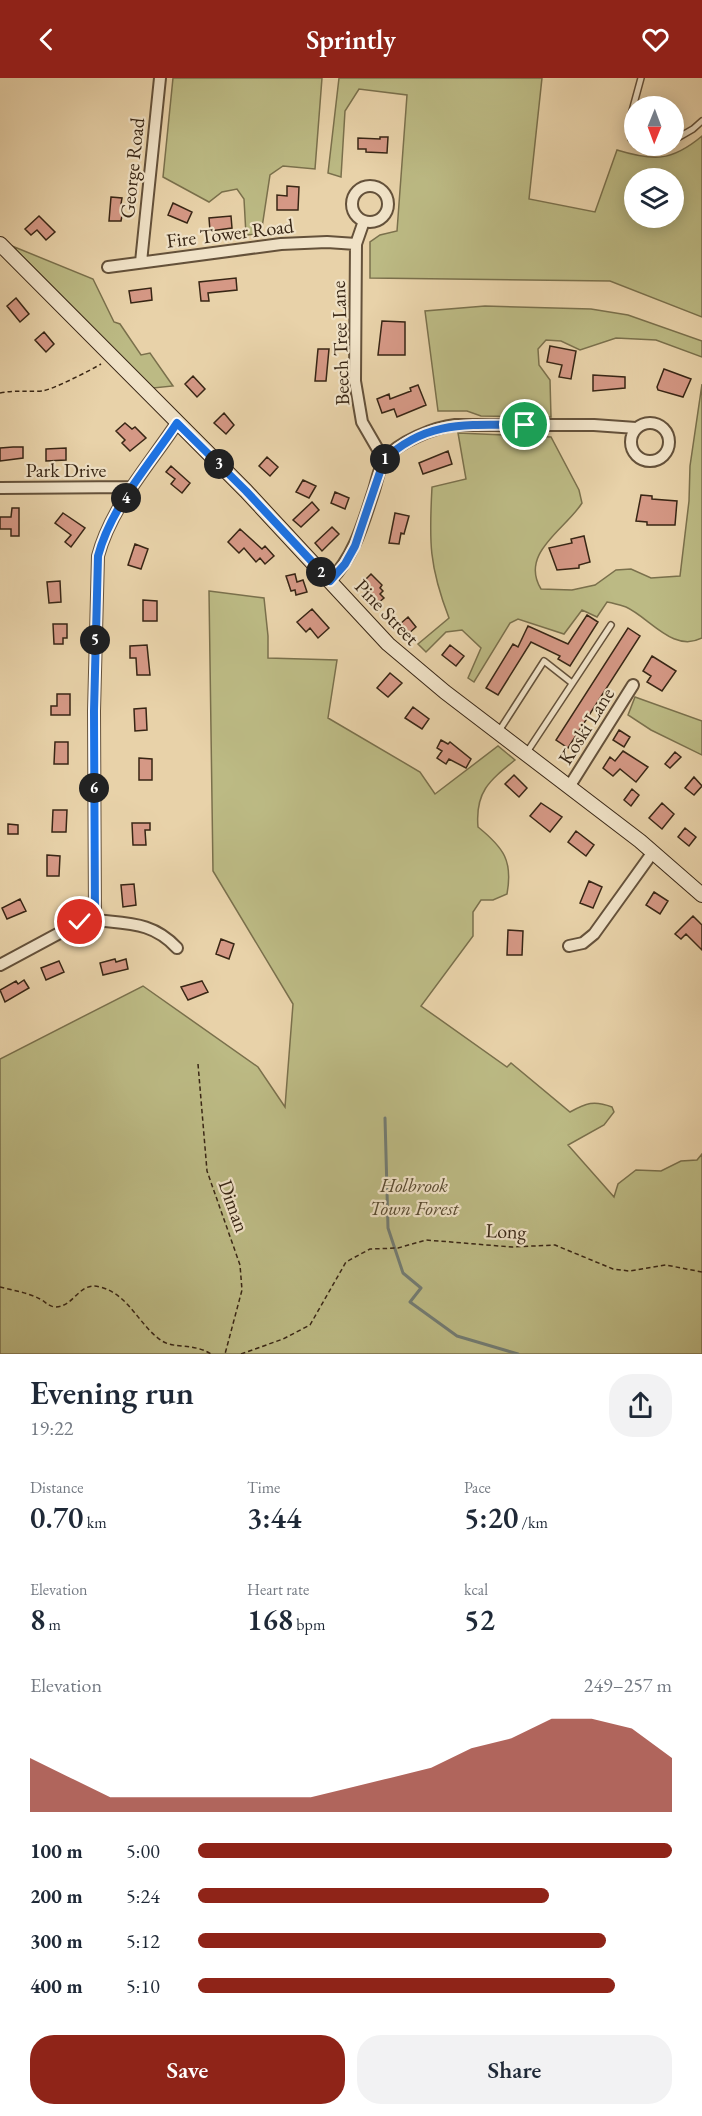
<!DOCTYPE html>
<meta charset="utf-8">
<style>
:root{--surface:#fff;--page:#f2f2f3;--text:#1f2937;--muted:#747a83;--accent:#8f2418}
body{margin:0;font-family:"EB Garamond",serif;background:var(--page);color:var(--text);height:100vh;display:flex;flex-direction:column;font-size:22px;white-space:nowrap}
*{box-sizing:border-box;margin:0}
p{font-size:20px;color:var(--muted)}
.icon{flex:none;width:33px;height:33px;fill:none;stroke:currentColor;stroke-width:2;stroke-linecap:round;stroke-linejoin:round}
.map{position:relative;height:1276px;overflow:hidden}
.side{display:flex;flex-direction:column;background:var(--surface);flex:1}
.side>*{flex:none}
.needle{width:39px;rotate:181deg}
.tools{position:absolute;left:624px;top:18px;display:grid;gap:12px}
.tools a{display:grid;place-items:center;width:60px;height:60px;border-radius:50%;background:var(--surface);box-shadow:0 3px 15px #0003;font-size:30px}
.pin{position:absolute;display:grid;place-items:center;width:51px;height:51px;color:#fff;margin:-26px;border:3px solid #fff;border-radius:50%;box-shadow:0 2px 6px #0007}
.km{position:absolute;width:30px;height:30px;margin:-15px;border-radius:50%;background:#222;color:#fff;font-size:16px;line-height:30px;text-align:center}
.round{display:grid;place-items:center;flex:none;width:63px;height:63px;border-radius:24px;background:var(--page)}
.headline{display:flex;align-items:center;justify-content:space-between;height:102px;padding:0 30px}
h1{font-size:33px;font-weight:600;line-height:45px}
.figures{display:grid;grid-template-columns:repeat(3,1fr);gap:9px;height:102px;padding:6px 30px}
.figures div{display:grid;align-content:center}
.figures b{font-size:30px;font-weight:600}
.figures small{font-size:16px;font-weight:400}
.figures p{font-size:16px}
.chart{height:168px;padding:12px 30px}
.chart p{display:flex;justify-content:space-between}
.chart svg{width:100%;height:108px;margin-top:6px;fill:var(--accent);opacity:.7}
.action{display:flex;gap:12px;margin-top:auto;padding:12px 30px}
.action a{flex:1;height:69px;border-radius:24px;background:var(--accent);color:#fff;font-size:24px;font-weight:600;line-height:69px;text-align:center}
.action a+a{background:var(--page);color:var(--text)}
ul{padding:0 30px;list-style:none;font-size:20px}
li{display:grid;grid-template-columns:96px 72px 1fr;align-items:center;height:45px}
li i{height:15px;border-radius:8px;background:var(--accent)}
header{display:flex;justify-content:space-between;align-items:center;height:78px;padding:0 30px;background:var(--accent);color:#fff;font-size:27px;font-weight:600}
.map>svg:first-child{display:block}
.green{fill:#bcba84;stroke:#7a704c;stroke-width:1.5;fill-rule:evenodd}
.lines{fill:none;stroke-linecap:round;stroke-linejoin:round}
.stream{stroke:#737c73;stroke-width:3}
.building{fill:#d59885;stroke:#382615;stroke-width:1.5}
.lane-casing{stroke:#64513a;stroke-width:8}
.street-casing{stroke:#64513a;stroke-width:14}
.secondary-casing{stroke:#382615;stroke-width:16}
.path{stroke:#382615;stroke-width:1.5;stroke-dasharray:4.5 3;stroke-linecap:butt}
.lane{stroke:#f0e2c7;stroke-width:5}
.street{stroke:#f0e2c7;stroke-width:10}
.secondary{stroke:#f0e2c7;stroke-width:14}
.route-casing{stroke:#fff;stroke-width:12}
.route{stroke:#1a73e8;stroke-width:8}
.labels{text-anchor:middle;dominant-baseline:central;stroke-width:4.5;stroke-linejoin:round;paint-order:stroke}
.street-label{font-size:20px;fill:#382615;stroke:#f0e2c7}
.park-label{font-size:20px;font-style:italic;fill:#594b31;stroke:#f0e2c7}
</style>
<header><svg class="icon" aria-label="back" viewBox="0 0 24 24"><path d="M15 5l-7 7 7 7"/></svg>Sprintly<svg class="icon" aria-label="heart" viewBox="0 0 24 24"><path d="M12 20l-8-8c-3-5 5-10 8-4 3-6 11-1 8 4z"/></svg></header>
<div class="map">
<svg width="702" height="1276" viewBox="0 0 702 1276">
<rect width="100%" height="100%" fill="#e8d2a9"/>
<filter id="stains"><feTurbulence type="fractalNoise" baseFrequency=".00333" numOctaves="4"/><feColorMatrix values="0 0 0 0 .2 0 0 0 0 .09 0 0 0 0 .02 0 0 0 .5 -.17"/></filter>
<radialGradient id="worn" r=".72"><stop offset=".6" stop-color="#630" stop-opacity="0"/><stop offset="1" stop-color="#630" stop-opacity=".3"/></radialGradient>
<path class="green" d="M 173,0 L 322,0 L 315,91 L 283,88 L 270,97 L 261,156 L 246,157 L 244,121 L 237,111 L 222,114 L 209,124 L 163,99 Z
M 339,0 L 542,0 L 529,121 L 595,134 L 617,72 C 653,83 671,84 702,58 L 702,239 L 610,203 L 370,200 L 370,164 L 380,157 L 397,153 L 407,17 L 359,11 L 345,33 L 341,99 L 328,95 ZM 634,100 L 674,100 L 674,140 L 634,140 Z
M 12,168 L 93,201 L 114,244 L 120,246 L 141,277 L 150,275 L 173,308 L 153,310 Z
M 485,228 L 591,231 L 628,237 L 702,263 L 702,279 L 656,262 L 616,260 L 580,272 L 561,263 L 546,262 L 538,271 L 539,287 L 550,302 L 551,339 L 481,338 L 467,333 L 438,333 L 425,233 Z
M 702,306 L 702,560 C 673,575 650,540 626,529 C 620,527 613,525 607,524 L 597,539 L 582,532 L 564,556 L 518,541 L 510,545 L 474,604 L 468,600 L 481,570 L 462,552 L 446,554 L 426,574 L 418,566 L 449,540 C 429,488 429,464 432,409 L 466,401 L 458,355 L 551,359 L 579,412 L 582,425 C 566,451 519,475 541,511 L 572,512 L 595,507 L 616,492 L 631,491 L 651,500 L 680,498 L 689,423 L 690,388 Z
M 209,513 L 264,520 L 268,558 L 268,580 L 337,582 L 328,640 L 420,694 L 435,716 L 498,668 L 515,682 C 489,703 475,714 478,749 C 504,770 513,783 507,816 L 493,822 L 481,822 L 473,834 L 473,858 L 421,928 L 507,989 L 511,985 L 570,1034 C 586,1025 594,1022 612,1029 L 614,1034 L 604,1047 L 568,1067 L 614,1119 L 618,1106 L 636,1092 L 661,1093 L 681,1083 L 697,1082 L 702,1076 L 702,1276 L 0,1276 L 0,981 L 143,908 L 258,989 L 285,1029 L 293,926 L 213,793 Z
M 635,619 L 702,643 L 702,677 L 651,652 L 628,637 Z"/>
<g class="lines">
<path class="stream" d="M 385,1040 L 388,1150 L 403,1195 L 421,1210 L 410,1224 L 457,1258 L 518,1276"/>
</g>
<path class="building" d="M 380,59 L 388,59 L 387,75 L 366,74 L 366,71 L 358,71 L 358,60 L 380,61 Z
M 287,108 L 299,109 L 298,132 L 277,132 L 277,117 L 287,118 Z
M 111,119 L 122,120 L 121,126 L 124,127 L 121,143 L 109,143 Z
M 173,125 L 192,134 L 187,145 L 168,137 Z
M 39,138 L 55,154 L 46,162 L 37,152 L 31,157 L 25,151 Z
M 231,138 L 232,150 L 210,153 L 209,140 Z
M 236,200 L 237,212 L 208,215 L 209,223 L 201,223 L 199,204 Z
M 151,210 L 152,222 L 131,225 L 129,213 Z
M 16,220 L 29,236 L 20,244 L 7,228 Z
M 382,243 L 405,244 L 405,277 L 378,277 Z
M 44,254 L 54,266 L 46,274 L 35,262 Z
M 550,268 L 576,273 L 571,301 L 559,299 L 562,287 L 547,284 Z
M 318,271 L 329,271 L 326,303 L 315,303 Z
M 664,291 L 691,301 L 683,319 L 658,312 L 657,309 Z
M 593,297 L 625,299 L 625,310 L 593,313 Z
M 193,298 L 205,311 L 197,319 L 185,306 Z
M 418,307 L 426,327 L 397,339 L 394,331 L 382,335 L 377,321 L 389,316 L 390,321 L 411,313 L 410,310 Z
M 224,335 L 234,347 L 226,356 L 214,345 Z
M 125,345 L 132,351 L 135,349 L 146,360 L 130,373 L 122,365 L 125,362 L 116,353 Z
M 13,369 L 23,369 L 23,380 L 0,383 L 0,370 Z
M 66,370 L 66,382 L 46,383 L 46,371 Z
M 448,373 L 452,386 L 423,396 L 419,385 Z
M 267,379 L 278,389 L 270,398 L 259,388 Z
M 171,388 L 190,405 L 182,415 L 171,406 L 175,401 L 166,394 Z
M 303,402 L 316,408 L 309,420 L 296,414 Z
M 335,414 L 349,420 L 345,431 L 331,425 Z
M 641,417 L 652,418 L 652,421 L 677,423 L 675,447 L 647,447 L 647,444 L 636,443 Z
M 312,424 L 319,432 L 301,449 L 293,442 Z
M 12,430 L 19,430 L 19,458 L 11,458 L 11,451 L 0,451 L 0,439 L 11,439 Z
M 63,435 L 85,450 L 71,469 L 65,464 L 71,457 L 55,445 Z
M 395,435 L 409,438 L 404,456 L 401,455 L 399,466 L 389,465 Z
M 332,449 L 339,456 L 322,473 L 315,465 Z
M 240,451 L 262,471 L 265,468 L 274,478 L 265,486 L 260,480 L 256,484 L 244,470 L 239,475 L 228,464 Z
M 584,458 L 590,484 L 579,487 L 579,490 L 557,492 L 549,470 L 572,465 L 571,461 Z
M 135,466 L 148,471 L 141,491 L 128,487 Z
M 295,496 L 297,504 L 303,502 L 307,514 L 296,517 L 295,512 L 291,513 L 286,498 Z
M 371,496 L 382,507 L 380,510 L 383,513 L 380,516 L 384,520 L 377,526 L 361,506 Z
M 60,503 L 61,524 L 49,525 L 47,504 Z
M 143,522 L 157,523 L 157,543 L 143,543 Z
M 312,531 L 329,550 L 318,560 L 310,550 L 306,554 L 297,544 Z
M 587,537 L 598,544 L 570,588 L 558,581 L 560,578 L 531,564 L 498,617 L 486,610 L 513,566 L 518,569 L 528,548 L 568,566 Z
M 408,539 L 416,549 L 407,557 L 399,547 Z
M 53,546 L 67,546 L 67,560 L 63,560 L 63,566 L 54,566 Z
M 628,550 L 640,558 L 568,670 L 556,662 Z
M 147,567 L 150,597 L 137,597 L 136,580 L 130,580 L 130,568 Z
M 450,567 L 464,578 L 456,588 L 442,577 Z
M 652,578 L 676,593 L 662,613 L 647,604 L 651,598 L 643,593 Z
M 390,595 L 402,605 L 388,619 L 377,610 Z
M 57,616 L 70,616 L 70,637 L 51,637 L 51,628 L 57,628 Z
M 413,629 L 429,641 L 422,651 L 405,640 Z
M 146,630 L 147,652 L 135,653 L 134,631 Z
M 619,652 L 630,659 L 624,669 L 613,662 Z
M 441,662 L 448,666 L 450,664 L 471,681 L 466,690 L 449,681 L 446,686 L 437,680 L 442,673 L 437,670 Z
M 55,664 L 68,664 L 68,686 L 54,686 Z
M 623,673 L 648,689 L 636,704 L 620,691 L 613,698 L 603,690 L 610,679 L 615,683 Z
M 675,674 L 681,679 L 670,690 L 665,686 Z
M 139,680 L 152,681 L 152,702 L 139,702 Z
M 514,697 L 527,710 L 519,719 L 505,706 Z
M 694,699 L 702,708 L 694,717 L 685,710 Z
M 632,711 L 639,717 L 631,728 L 624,722 Z
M 541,725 L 562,739 L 550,754 L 530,738 Z
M 662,725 L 674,736 L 662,751 L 649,740 Z
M 53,732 L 67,732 L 66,754 L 52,754 Z
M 132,745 L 150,745 L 150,752 L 145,752 L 146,767 L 133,767 Z
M 8,746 L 18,747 L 18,756 L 8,756 Z
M 685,750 L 696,759 L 689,768 L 678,759 Z
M 576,753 L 594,767 L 586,778 L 568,764 Z
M 47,777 L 60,778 L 59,798 L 47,798 Z
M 589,803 L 602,809 L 593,830 L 580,825 Z
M 134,806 L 136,827 L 123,829 L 121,807 Z
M 654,814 L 668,823 L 660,836 L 646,827 Z
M 20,821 L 26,833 L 7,841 L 2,830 Z
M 693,838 L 702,847 L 702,872 L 686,856 L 681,861 L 675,856 Z
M 508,852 L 523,853 L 522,877 L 507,877 Z
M 221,861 L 234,866 L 229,881 L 216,876 Z
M 115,881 L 116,884 L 126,881 L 128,891 L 103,897 L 100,885 Z
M 59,883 L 64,894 L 46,902 L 41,890 Z
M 24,902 L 29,910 L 5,924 L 0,912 L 16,903 L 18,906 Z
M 202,903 L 208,914 L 188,922 L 181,909 Z"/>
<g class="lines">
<g class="lane-casing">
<path id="lane" d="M 674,62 L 693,51 L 702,43
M 634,64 L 631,61 L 629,44 L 641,0
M 638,68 L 663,68
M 499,653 L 544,583 L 572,605
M 527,674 L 611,547"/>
</g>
<g class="street-casing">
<path id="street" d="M352 126a18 18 0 1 1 36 0a18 18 0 1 1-36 0Z
M 364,143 L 356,166 L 355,303 L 362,344 L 384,382
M 141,184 L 160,0
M 108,189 L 281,166 L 327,164 L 356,166
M631 364a19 19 0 1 1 38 0a19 19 0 1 1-38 0Z
M 0,410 L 132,409
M 330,503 C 355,477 363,445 374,412 C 377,403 379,389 385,381 C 398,364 435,349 455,347 L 594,347 L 636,350
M 569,709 L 633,607
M 95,842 C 129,846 153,844 177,870
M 569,868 L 583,865 L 594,856 L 653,774
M 0,887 L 80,844 L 95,842 L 94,633 L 98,478 C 111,429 149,387 177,345"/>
</g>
<g class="secondary-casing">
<path id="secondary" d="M 0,166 L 246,413 L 388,566 L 445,614 L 640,763 L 702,817"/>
</g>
<path class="path" d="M 0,315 C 15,312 27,314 42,313 C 52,312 91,292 101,286
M 198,986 L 207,1093 L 240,1187 L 242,1212 L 225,1276
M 0,1209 C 12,1212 29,1215 40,1221 C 46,1224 49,1229 56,1229 C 75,1228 79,1203 100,1209 C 129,1216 139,1248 162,1263 C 175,1271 194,1265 211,1276
M 241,1276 L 283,1261 L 310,1247 L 346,1184 L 370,1171 L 398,1170 L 426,1162 L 512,1169 L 555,1167 L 613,1191 L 629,1193 L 666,1187 L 702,1194"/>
<use href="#lane" class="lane"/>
<use href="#street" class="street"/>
<use href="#secondary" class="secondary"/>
</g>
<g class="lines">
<g class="route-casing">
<path id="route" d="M 80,844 L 95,842 L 94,633 L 98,478 C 111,429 149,387 177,345 L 246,413 L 330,503 L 345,486 L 355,468 L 384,382 C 427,341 470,347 525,347"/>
</g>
<use href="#route" class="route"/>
</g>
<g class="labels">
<g class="street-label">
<text transform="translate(132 90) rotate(-84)">George Road</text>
<text transform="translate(230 155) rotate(-7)">Fire Tower Road</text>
<text transform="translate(340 265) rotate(-92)">Beech Tree Lane</text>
<text x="66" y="392">Park Drive</text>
<text transform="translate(387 534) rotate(46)">Pine Street</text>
<text transform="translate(586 648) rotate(-58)">Koski Lane</text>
<text transform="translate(234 1128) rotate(70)">Diman</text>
<text transform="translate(506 1153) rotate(3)">Long</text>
</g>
<g class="park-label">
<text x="414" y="1107">Holbrook<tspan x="414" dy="23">Town Forest</tspan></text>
</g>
</g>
<rect width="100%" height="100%" filter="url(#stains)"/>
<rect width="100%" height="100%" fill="url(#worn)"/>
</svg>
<div class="tools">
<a><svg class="needle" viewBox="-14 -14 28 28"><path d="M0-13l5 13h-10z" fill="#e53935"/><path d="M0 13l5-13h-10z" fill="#747a83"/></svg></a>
<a><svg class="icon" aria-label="layers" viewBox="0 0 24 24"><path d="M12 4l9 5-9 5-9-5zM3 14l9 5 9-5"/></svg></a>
</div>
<div class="pin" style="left:525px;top:347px;background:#1e9e55"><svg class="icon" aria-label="arrive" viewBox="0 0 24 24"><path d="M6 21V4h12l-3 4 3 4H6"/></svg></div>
<div class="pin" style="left:80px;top:844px;background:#d93025"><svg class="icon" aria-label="check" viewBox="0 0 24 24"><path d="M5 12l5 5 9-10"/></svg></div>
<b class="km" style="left:385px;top:381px">1</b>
<b class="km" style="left:321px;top:494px">2</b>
<b class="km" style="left:219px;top:386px">3</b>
<b class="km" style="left:126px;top:420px">4</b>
<b class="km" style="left:95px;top:562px">5</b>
<b class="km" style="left:94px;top:710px">6</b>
</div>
<section class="side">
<div class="headline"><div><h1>Evening run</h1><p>19:22</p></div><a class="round"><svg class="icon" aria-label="share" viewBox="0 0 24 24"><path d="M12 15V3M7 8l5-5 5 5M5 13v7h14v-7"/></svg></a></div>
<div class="figures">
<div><p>Distance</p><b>0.70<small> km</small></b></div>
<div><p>Time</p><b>3:44</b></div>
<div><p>Pace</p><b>5:20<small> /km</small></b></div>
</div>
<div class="figures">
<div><p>Elevation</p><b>8<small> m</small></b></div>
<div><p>Heart rate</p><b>168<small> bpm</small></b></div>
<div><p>kcal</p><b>52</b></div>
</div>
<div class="chart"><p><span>Elevation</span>249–257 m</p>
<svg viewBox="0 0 160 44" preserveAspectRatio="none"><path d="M0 44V22L10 30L20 38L30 38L40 38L50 38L60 38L70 38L80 34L90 30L100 26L110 18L120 14L130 6L140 6L150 10L160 22V44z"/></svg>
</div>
<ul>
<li><b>100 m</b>5:00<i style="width:100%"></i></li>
<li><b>200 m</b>5:24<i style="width:74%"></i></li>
<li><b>300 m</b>5:12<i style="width:86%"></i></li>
<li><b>400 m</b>5:10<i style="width:88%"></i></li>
</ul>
<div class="action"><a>Save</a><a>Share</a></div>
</section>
